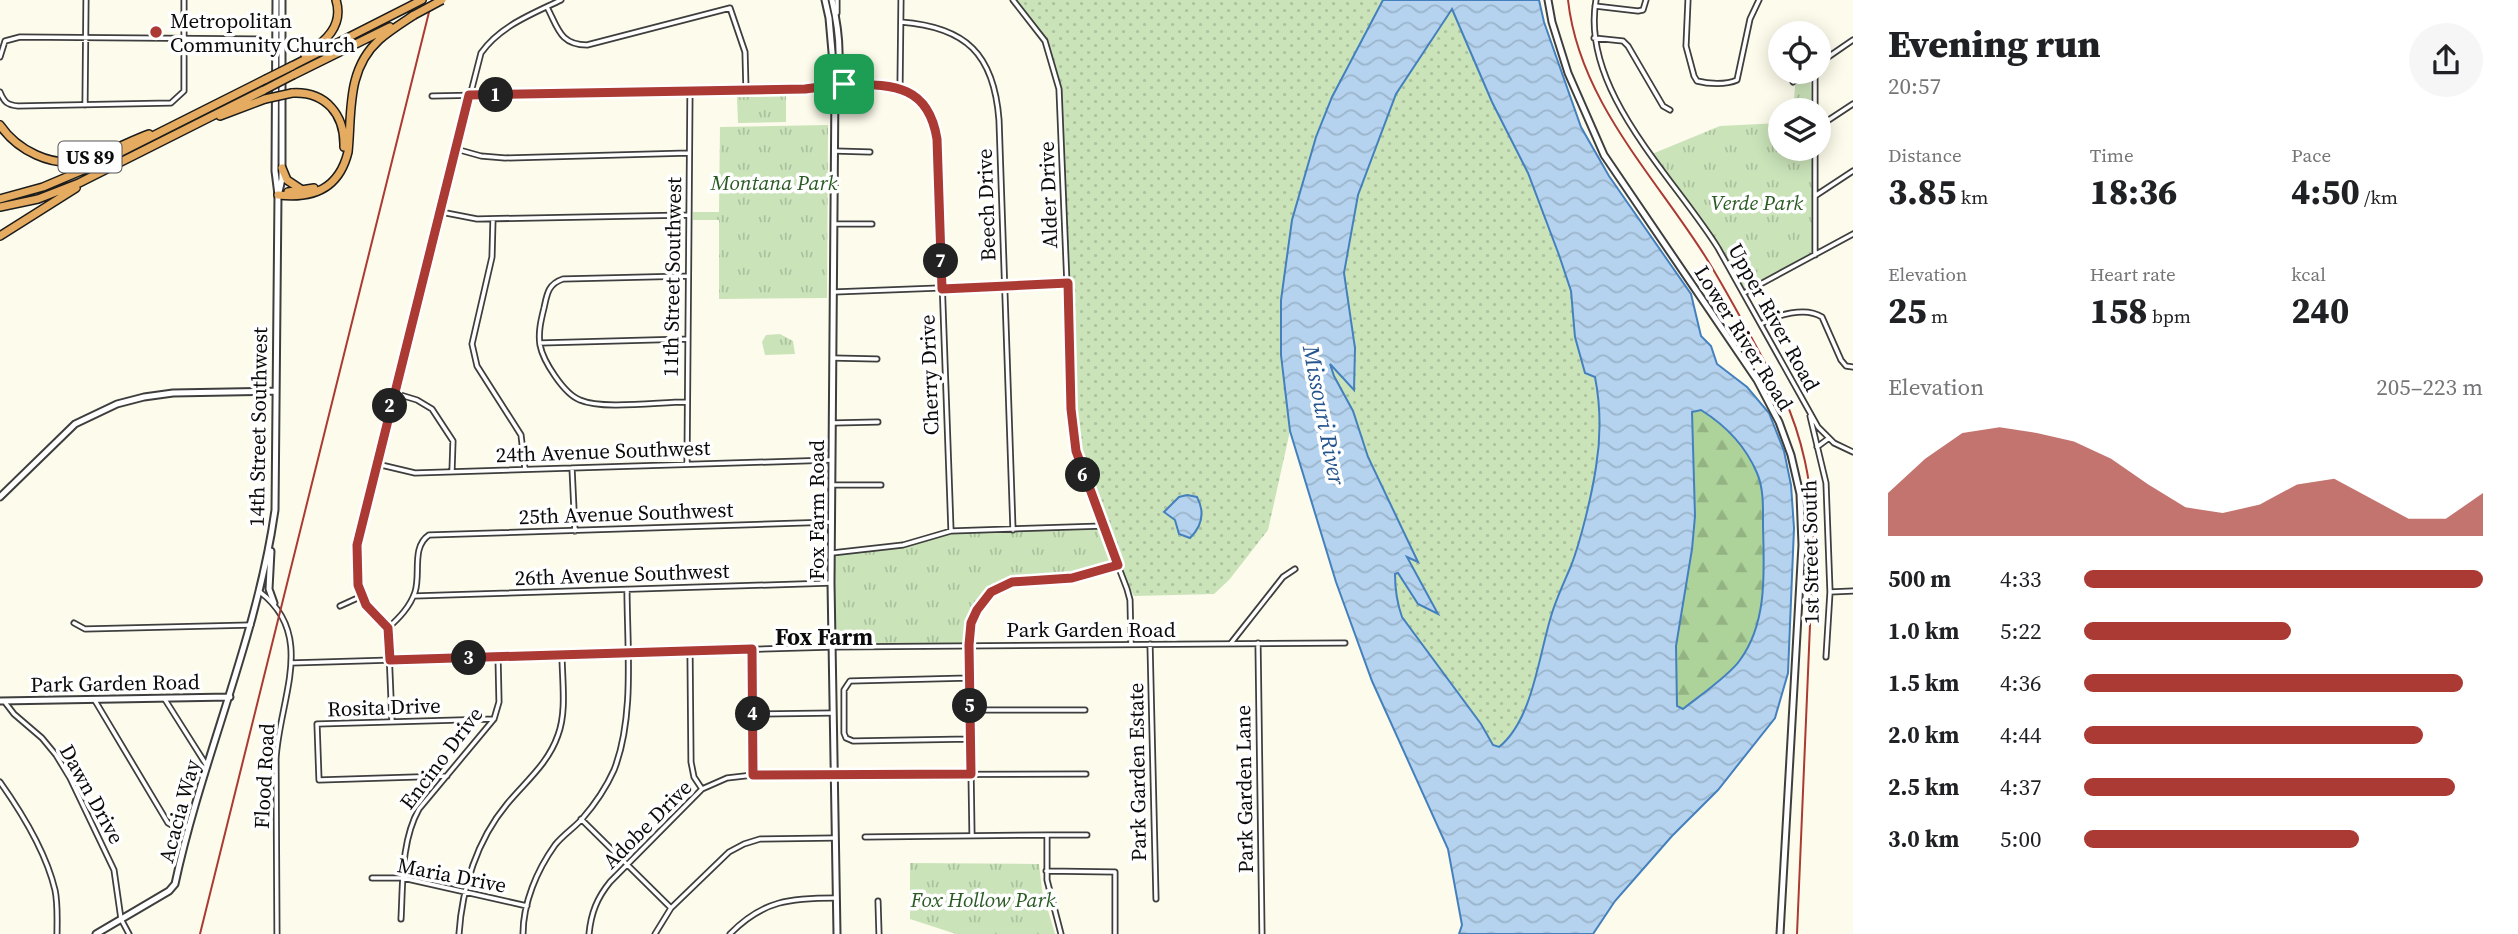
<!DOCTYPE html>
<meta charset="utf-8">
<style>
:root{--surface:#fff;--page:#f6f6f6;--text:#202124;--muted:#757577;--accent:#aa3a33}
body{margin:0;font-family:"Source Serif 4",serif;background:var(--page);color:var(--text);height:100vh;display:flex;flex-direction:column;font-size:26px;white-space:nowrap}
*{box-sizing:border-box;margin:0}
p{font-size:23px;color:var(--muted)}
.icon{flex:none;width:38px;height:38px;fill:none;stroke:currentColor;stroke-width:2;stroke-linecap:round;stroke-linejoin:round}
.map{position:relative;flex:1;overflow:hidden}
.sheet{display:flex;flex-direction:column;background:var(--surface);width:665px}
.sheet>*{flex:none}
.tools{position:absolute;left:1768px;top:21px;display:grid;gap:14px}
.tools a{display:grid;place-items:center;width:63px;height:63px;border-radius:50%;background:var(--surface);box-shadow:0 4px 18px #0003;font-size:35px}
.pin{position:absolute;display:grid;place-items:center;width:60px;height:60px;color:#fff;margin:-30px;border-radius:14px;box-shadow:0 4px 10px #0006}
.km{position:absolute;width:35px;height:35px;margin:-18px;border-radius:50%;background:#222;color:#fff;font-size:19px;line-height:35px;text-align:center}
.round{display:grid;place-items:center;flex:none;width:74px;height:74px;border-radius:37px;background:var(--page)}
.overview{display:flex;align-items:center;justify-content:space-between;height:119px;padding:0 35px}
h1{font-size:38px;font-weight:800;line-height:52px}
.stats{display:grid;grid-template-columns:repeat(3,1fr);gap:10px;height:119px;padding:7px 35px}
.stats div{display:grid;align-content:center}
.stats b{font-size:35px;font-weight:800}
.stats small{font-size:19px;font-weight:400}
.stats p{font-size:19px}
.chart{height:196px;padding:14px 35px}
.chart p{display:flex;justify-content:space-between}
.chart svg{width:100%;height:126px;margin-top:7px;fill:var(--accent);opacity:.7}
ul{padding:0 35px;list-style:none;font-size:23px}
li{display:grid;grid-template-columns:112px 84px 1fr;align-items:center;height:52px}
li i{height:18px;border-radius:9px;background:var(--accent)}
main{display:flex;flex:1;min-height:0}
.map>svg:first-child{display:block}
.grass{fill:url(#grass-dots)}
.forest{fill:url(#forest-firs)}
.park{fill:url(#park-tufts)}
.water{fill:url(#water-waves);stroke:#4480bd;stroke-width:2;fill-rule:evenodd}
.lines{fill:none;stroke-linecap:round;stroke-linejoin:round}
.minor-casing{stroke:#3e3e3e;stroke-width:7}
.tertiary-casing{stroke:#3e3e3e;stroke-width:9}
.motorway-casing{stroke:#1c1c1c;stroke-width:10}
.minor{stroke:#fff;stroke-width:3.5}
.tertiary{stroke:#fff;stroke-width:5}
.motorway{stroke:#e4ab61;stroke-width:7}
.rail{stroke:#aa3a33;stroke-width:2}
.motorway-bridge-casing{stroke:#1c1c1c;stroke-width:10;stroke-linecap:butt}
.motorway-bridge{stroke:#e4ab61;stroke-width:7}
.route-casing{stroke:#fff;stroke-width:14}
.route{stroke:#aa3a33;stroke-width:9}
.poi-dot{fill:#aa3a33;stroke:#fff;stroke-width:2.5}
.labels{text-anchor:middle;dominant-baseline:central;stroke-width:7;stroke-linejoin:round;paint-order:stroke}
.shield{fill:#fff;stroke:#545454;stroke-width:2}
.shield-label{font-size:19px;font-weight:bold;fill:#0b0b0b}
.poi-label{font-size:21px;fill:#0b0b0b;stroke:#fff;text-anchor:start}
.park-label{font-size:21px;font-style:italic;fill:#295a23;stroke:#fff}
.street-label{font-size:21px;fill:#0b0b0b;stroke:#fff}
.water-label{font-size:23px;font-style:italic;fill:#23538d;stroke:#fff}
.neighbourhood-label{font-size:23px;font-weight:bold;fill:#0b0b0b;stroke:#fff}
</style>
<main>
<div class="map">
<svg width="1853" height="934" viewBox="0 0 1853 934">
<defs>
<pattern id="grass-dots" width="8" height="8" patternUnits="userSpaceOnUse" patternTransform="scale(1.75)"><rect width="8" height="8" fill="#cae3b9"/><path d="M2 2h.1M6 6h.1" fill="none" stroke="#acc19e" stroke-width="1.8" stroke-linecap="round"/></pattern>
<pattern id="forest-firs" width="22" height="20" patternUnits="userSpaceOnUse" patternTransform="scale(1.75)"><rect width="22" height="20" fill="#add29a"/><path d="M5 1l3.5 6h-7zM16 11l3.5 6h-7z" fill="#94b383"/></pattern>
<pattern id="park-tufts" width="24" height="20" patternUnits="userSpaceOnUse" patternTransform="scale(1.75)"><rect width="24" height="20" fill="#cae3b9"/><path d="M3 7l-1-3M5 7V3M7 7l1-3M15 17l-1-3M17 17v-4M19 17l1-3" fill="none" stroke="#acc19e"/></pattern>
<pattern id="water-waves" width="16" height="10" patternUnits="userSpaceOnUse" patternTransform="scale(1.75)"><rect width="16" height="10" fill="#b5d3ee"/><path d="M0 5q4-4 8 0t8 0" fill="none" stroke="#9ab4cb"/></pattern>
</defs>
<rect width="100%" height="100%" fill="#fdfbeb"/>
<path class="grass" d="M 1013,0 L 1383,0 L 1332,97 L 1316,137 L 1292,220 L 1281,300 L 1281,355 L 1290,431 L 1268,530 L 1229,580 L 1214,594 L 1134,596 L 1118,565 L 1076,451 L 1059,89 L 1045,41 Z
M 1452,9 L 1492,102 L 1528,173 L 1559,255 L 1571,291 L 1575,337 L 1585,373 L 1595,377 C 1601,408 1601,436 1596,467 C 1592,494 1581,540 1571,565 C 1566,580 1558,595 1553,610 C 1539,651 1535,718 1499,747 L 1493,745 L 1481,724 L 1402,617 C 1397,603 1395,590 1395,574 L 1398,573 L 1418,604 L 1437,613 L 1406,555 L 1417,561 L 1368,457 L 1353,411 L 1334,376 L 1330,361 L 1343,380 L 1354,389 L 1355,348 L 1344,273 L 1358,195 L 1396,94 Z"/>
<path class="forest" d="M 1701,410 C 1725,425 1746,446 1757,473 C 1764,489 1763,509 1763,526 C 1764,570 1768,622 1740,660 C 1729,675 1699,696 1683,709 L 1677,706 L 1676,646 L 1692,549 L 1695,516 L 1692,411 Z"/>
<path class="park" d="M 1810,75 L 1812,110 L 1794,110 L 1795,85 Z
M 786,96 L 786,122 L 738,123 L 737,97 Z
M 1780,123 L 1780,149 L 1813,149 L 1815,255 L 1744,293 L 1718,248 L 1652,154 L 1720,126 Z
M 828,125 L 827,298 L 719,299 L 719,220 L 693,220 L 693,212 L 719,212 L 720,127 Z
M 780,334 L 793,341 L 795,354 L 765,355 L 762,342 L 766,335 Z
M 1103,526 L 1118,565 C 1103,570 1087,576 1071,578 C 1014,585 978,570 969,645 L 833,647 L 832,553 L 903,545 L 951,531 Z
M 910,863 L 1039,864 L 1042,890 L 1055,934 L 956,934 L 910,919 Z"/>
<path class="water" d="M 1383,0 L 1539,0 L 1544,22 L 1581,127 L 1609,176 L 1691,294 L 1701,336 L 1711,346 L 1717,364 L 1747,387 L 1769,413 L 1784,451 L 1791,485 L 1794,528 L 1788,673 L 1775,718 L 1718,790 L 1672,836 L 1615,901 L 1593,934 L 1459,934 L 1462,925 L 1448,849 L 1372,681 L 1336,582 L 1290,431 L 1281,355 L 1281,300 L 1292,220 L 1316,137 L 1332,97 ZM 1452,9 L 1492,102 L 1528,173 L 1559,255 L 1571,291 L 1575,337 L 1585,373 L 1595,377 C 1601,408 1601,437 1596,467 C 1592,494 1581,540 1571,566 C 1565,580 1558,595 1553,610 C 1539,651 1534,719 1499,747 L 1493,745 L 1481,724 L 1402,617 C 1397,603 1395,590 1395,574 L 1398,573 L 1418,604 L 1438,614 L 1407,557 L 1418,562 L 1368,457 L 1353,411 L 1334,376 L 1330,364 L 1354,390 L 1355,348 L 1344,273 L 1358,195 L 1396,94 ZM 1701,410 C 1725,425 1746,447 1757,473 C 1764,489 1763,509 1763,526 C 1764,570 1768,622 1740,660 C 1730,675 1698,697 1683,709 L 1677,706 L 1676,646 L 1692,549 L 1695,516 L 1692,412 Z
M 1187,495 L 1197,497 C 1205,512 1202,526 1190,538 L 1179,534 L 1175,520 L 1164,512 L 1179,497 Z"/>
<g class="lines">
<g class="minor-casing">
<path id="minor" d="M 1013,0 L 1045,41 L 1059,89 L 1073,432 L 1081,469 L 1127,589 L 1130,600 L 1131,644
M 1596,0 C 1580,90 1673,176 1718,248 L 1818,427 L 1834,443 L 1853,452
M 1688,0 L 1686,46 L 1694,76 L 1697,81 C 1708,84 1726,85 1737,80 L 1750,19 L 1759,0
M 1595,6 L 1638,11 L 1643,10 L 1646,0
M 547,7 C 558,28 560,45 587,45 L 730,8 L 745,52 L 746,90
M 837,13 L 837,0
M 901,22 C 966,27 994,54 999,120 L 1013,530
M 1594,38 L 1623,41 L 1628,46 L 1663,106 L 1670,110
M 0,57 L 5,41 L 20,37 L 258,39
M 1818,64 L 1853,40
M 1815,72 L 1815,110
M 1793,82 L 1807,72
M 900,87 L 901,0
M 0,92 C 4,102 7,105 18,106 L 171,103 L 184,91 L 184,0
M 432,96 L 805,89 C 858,86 925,66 937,139 L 951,531
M 85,105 L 86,0
M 1818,127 L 1853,104
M 456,149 L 481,156 L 505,158 L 689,153
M 835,151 L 870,152
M 1815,196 L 1853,171
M 441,212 L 477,219 L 688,215
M 493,219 L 492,257 L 472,344 L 477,366 L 521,435 L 525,469
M 834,224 L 872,224
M 1815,255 L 1815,149
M 834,292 L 1067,283
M 1744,293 L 1853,234
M 1761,324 C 1777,315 1805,306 1822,317 L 1841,360 L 1846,366 L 1853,367
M 540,343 L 687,339
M 833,358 L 877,359
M 394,393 L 417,400 L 432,409 L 453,441 L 452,471
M 686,402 C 659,402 603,410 580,400 C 564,394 543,361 540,345 C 538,332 541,320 544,308 C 547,294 548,284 563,279 L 688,276
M 1810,416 L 1826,483 L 1830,592 L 1826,657
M 833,423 L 878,422
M 1817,447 L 1829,438
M 687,463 L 690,91
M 377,464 L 415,473 L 832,460
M 572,468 L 575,531
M 832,485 L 881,485
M 832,553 L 903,545 L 951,531 L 1103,526
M 260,592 C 317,635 279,700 276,759 L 277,934
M 1830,592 L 1853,591
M 414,596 L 831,583
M 340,606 L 362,596
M 74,623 L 85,629 L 251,625
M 388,628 C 399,618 410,607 415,592 C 421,574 411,547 429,535 L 832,522
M 1231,643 L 1283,577 L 1295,569
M 1258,643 L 1262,934
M 1150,644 L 1156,899
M 752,649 L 753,775
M 690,651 L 691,762 L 694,777 L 702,789
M 291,663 L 833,647 L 1345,643
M 969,678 L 850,681 L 844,690 L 844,733 L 846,738 L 853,741 L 970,739
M 164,698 L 207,766
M 94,699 L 168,823 L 175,827 L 187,827
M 4,701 L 14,714 L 42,738 L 56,755 L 70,778 L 114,870 L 121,919 L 129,934
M 970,710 L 1085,710
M 753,714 L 833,713
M 392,722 L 388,628 L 366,605 L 357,585 L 357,546 L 394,393 L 481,53 C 500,26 532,14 561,0
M 447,776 L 319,780 L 317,724 L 494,719
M 0,782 C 22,813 46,852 55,890 C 58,904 57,920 57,934
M 581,819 L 671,908
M 972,835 L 969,645 C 978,571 1014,585 1071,578 C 1087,576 1103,570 1118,565
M 1047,835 L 1087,835
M 865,837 L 1047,835 L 1047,880 L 1061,934
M 1046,871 L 1115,872 L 1115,934
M 372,878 L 403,878 L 527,906
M 878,901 L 879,934
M 401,919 C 403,883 401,841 419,809 L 494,719 L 499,702 L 498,656
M 459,934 C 462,888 477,840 507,804 C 526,781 548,764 558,735 C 567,711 562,680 562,654
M 523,934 C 523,903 537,870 555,845 C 563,835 574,828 582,819 C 595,804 606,788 614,770 C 635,717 627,645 627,590
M 589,934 C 591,913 597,898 610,882 L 702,789 L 727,778 L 753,775 L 1086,774
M 655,934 L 671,908 L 729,852 L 744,844 L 760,839 L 835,838
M 730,934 C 763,900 791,898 836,898"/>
</g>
<g class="tertiary-casing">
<path id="tertiary" d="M 825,0 L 829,18 L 835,86 L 831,583 L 837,934
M 832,0 C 838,25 842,57 836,83
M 1548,0 L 1552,22 L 1568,73 L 1604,155 L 1757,380 L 1779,422 L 1791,455 L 1800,494 L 1802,545 L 1780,934
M 279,192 L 282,179 L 282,0
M 0,497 L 75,424 L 117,404 L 144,397 L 173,393 L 276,391
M 271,551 L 269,589 L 274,603
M 0,701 L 230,697
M 96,934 L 169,891 L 175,884 C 202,758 257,638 275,510 L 278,195 L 275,171 L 276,0"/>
</g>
<g class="motorway-casing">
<path id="motorway" d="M 305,55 C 325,42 344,26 336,0
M 292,66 L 422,0
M 293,75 L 390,27
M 292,93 C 326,91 345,115 344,147
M 220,116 L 265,99
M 0,125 C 17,150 52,168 82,160 C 105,155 127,142 149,134
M 282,168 L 287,180 L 302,190
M 288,192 L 314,188
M 278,195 C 313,199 339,189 348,152 C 352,113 346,70 379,40 C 389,31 402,23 414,15
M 0,199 L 43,187 L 95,165 L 266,79
M 0,207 L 38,199 L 79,183 L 264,90
M 0,236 L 76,188"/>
</g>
<use href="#minor" class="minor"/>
<use href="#tertiary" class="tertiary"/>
<use href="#motorway" class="motorway"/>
<path class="rail" d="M 1568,0 C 1579,100 1653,174 1705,256 C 1733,301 1757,349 1783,395 C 1803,439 1811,482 1814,530 L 1797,934
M 200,934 L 432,0"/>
<g class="motorway-bridge-casing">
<path id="motorway-bridge" d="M 414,15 L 442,0
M 266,79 L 292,66
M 264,90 L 293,75
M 265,99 L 292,93"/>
</g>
<use href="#motorway-bridge" class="motorway-bridge"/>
</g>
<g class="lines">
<g class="route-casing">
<path id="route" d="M 844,84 C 891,85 928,83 937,139 L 942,289 L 1068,283 L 1071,409 L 1076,451 L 1118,565 L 1072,578 L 1012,582 L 991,592 L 977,610 L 971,623 L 969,645 L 971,774 L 753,775 L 752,649 L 390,660 L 388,628 L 366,605 L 358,585 L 357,545 L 469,95 L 805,89 Z"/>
</g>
<use href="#route" class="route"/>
</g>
<circle class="poi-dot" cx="156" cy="32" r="7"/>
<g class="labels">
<rect class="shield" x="58.5" y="141.5" width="63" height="31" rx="5"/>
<g class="shield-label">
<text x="90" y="157">US 89</text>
</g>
<g class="poi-label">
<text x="170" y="20">Metropolitan<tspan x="170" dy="24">Community Church</tspan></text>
</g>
<g class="park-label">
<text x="774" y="182">Montana Park</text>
<text x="1757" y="202">Verde Park</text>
<text x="983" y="899">Fox Hollow Park</text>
</g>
<g class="street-label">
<text transform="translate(1048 195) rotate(-92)">Alder Drive</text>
<text transform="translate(986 205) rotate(-92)">Beech Drive</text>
<text transform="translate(672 277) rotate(-89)">11th Street Southwest</text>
<text transform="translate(1774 317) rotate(61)">Upper River Road</text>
<text transform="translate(1744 338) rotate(58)">Lower River Road</text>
<text transform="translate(929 375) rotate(-92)">Cherry Drive</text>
<text transform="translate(258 427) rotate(-89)">14th Street Southwest</text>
<text transform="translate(603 451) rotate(-2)">24th Avenue Southwest</text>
<text transform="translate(816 510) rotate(-90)">Fox Farm Road</text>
<text transform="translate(626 513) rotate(-2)">25th Avenue Southwest</text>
<text transform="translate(1810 552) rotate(-91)">1st Street South</text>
<text transform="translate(622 574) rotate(-2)">26th Avenue Southwest</text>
<text x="1091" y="629">Park Garden Road</text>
<text transform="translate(115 683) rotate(-1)">Park Garden Road</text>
<text transform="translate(384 707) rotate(-2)">Rosita Drive</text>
<text transform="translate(441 758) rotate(-53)">Encino Drive</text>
<text transform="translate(1137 772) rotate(-91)">Park Garden Estate</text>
<text transform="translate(264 776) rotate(-87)">Flood Road</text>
<text transform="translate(1244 789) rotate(-91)">Park Garden Lane</text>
<text transform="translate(92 794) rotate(61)">Dawn Drive</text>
<text transform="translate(179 811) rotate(-75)">Acacia Way</text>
<text transform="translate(647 824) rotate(-45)">Adobe Drive</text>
<text transform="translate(452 875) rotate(11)">Maria Drive</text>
</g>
<g class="water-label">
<text transform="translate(1324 415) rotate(79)">Missouri River</text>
</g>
<g class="neighbourhood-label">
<text x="824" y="637">Fox Farm</text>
</g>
</g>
</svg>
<div class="tools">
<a><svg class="icon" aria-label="locate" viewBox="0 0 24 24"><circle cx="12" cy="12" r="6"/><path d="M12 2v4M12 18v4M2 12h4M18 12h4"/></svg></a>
<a><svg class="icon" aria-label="layers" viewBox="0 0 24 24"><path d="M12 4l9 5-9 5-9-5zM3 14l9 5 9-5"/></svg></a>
</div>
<div class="pin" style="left:844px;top:84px;background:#1e9e55"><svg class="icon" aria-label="arrive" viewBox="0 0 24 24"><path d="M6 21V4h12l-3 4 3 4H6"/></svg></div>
<b class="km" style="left:496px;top:95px">1</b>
<b class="km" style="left:390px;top:406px">2</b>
<b class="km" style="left:469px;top:658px">3</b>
<b class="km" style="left:753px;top:714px">4</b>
<b class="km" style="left:970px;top:706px">5</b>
<b class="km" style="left:1083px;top:475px">6</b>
<b class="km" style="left:941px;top:261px">7</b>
</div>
<section class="sheet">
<div class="overview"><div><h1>Evening run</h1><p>20:57</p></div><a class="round"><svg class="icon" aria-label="share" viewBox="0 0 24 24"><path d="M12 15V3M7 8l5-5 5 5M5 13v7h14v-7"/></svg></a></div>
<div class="stats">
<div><p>Distance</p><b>3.85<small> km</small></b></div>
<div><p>Time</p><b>18:36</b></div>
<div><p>Pace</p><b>4:50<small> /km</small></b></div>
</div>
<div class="stats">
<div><p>Elevation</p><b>25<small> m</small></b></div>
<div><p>Heart rate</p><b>158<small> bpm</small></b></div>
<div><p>kcal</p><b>240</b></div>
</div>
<div class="chart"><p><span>Elevation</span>205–223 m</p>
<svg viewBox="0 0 160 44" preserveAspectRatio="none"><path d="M0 44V29L10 17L20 8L30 6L40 8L50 11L60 17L70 26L80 34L90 36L100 33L110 26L120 24L130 31L140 38L150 38L160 29V44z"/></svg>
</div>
<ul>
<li><b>500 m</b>4:33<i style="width:100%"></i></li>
<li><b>1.0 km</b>5:22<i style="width:52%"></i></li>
<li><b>1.5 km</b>4:36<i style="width:95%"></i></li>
<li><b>2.0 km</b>4:44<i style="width:85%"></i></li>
<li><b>2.5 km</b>4:37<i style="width:93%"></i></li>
<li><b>3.0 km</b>5:00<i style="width:69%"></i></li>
</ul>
</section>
</main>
